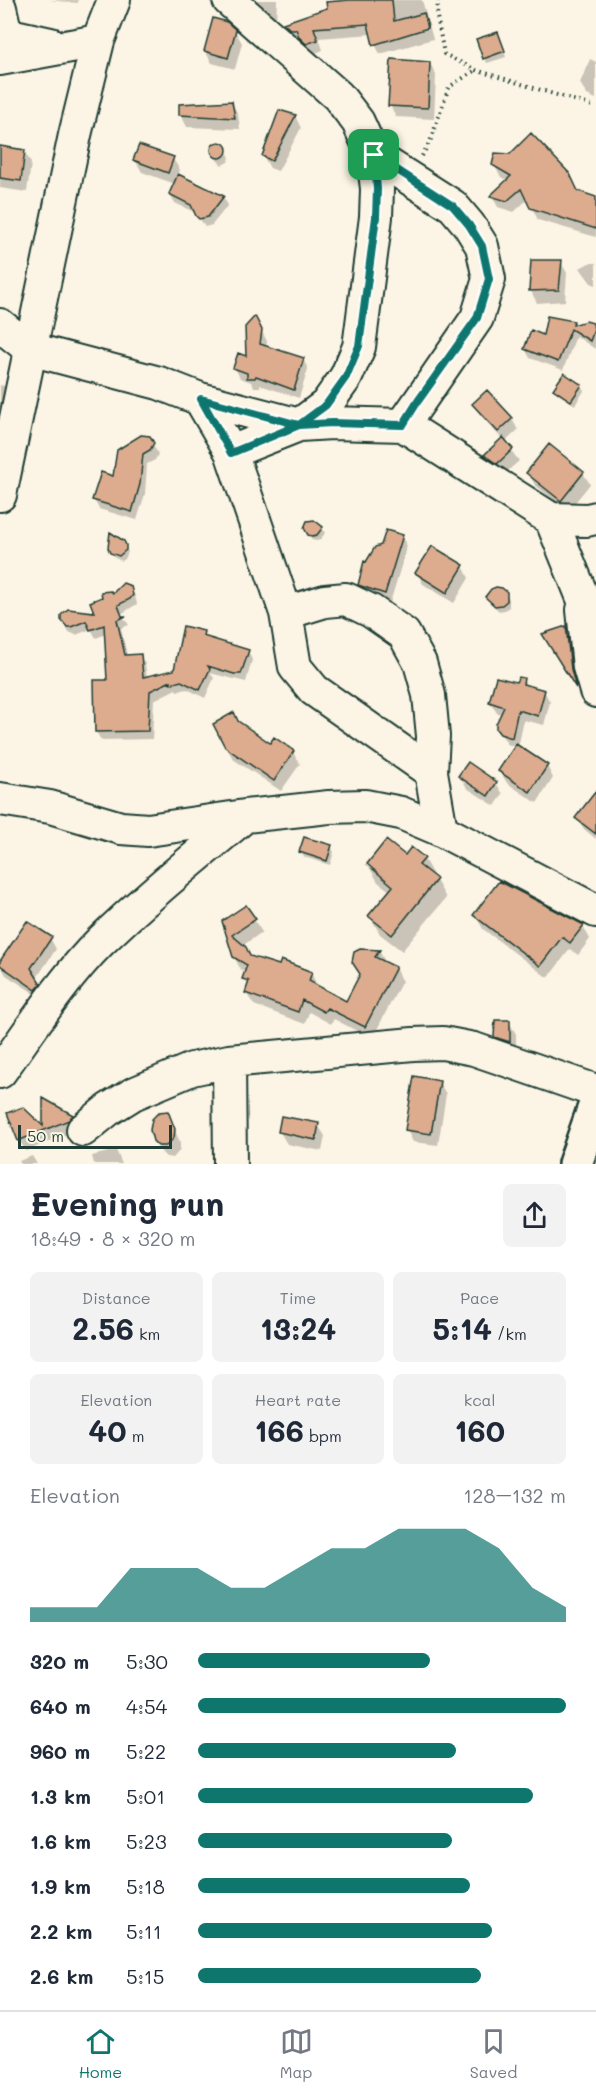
<!DOCTYPE html>
<meta charset="utf-8">
<style>
:root{--surface:#fff;--page:#f2f2f3;--text:#1f2937;--muted:#747a83;--line:#e0e1e3;--accent:#0f766e}
body{margin:0;font-family:Mali,sans-serif;background:var(--page);color:var(--text);height:100vh;display:flex;flex-direction:column;font-size:22px;white-space:nowrap}
*{box-sizing:border-box;margin:0}
p{font-size:20px;color:var(--muted)}
.icon{flex:none;width:33px;height:33px;fill:none;stroke:currentColor;stroke-width:2;stroke-linecap:round;stroke-linejoin:round}
.map{position:relative;height:1164px;overflow:hidden}
.side{display:flex;flex-direction:column;background:var(--surface);flex:1}
.side>*{flex:none}
.scale{position:absolute;left:18px;bottom:15px;width:154px;box-sizing:border-box;padding-left:6px;border:3px solid #1f3d34;border-top:0;font-size:16px;line-height:21px;white-space:nowrap;color:#1f3d34;-webkit-text-stroke:4px #fcf5e5;paint-order:stroke}
.pin{position:absolute;display:grid;place-items:center;width:51px;height:51px;color:#fff;margin:-26px;border-radius:12px;box-shadow:0 3px 9px #0006}
.round{display:grid;place-items:center;flex:none;width:63px;height:63px;border-radius:9px;background:var(--page)}
.head{display:flex;align-items:center;justify-content:space-between;height:102px;padding:0 30px}
h1{font-size:33px;font-weight:800;line-height:45px}
.stats{display:grid;grid-template-columns:repeat(3,1fr);gap:9px;height:102px;padding:6px 30px}
.stats div{display:grid;align-content:center;border-radius:9px;background:var(--page);text-align:center}
.stats b{font-size:30px;font-weight:800}
.stats small{font-size:16px;font-weight:400}
.stats p{font-size:16px}
.chart{height:168px;padding:12px 30px}
.chart p{display:flex;justify-content:space-between}
.chart svg{width:100%;height:108px;margin-top:6px;fill:var(--accent);opacity:.7}
ul{padding:0 30px;list-style:none;font-size:20px}
li{display:grid;grid-template-columns:96px 72px 1fr;align-items:center;height:45px}
li i{height:15px;border-radius:8px;background:var(--accent)}
.tabs{display:flex;justify-content:space-around;align-items:center;height:84px;border-top:2px solid var(--line);background:var(--surface);font-size:16px;color:var(--muted)}
.tabs a{display:grid;justify-items:center;gap:3px}
.tabs .current{color:var(--accent)}
.map>svg:first-child{display:block}
.shadow{fill:#0003}
.building{fill:#ddac8e;stroke:#1f3d34;stroke-width:1.5}
.lines{fill:none;stroke-linecap:round;stroke-linejoin:round}
.minor-casing{stroke:#1f3d34;stroke-width:36}
.major-casing{stroke:#1f3d34;stroke-width:38}
.path{stroke:#1f3d34;stroke-width:4;stroke-dasharray:1.5 4.5;stroke-linecap:butt}
.minor{stroke:#fcf5e5;stroke-width:32}
.major{stroke:#fcf5e5;stroke-width:33}
.route-casing{stroke:#fff;stroke-width:12}
.route{stroke:#0f766e;stroke-width:8}
</style>
<div class="map">
<svg width="596" height="1164" viewBox="0 0 596 1164">
<rect width="100%" height="100%" fill="#fcf5e5"/>
<filter id="ink" filterUnits="userSpaceOnUse"><feTurbulence type="fractalNoise" baseFrequency=".0167" numOctaves="2"/><feDisplacementMap in="SourceGraphic" scale="12" xChannelSelector="R" yChannelSelector="G"/><feConvolveMatrix kernelMatrix="1 2 1 2 8 2 1 2 1" color-interpolation-filters="sRGB"/></filter>
<g filter="url(#ink)">
<path class="shadow" d="M 49,0 L 78,0 L 78,3 Z
M 256,0 L 277,0 L 276,22 L 261,9 Z
M 351,0 L 422,0 L 433,39 L 380,54 L 375,44 L 372,34 L 319,38 L 323,50 L 313,54 L 306,48 L 301,39 L 297,39 L 290,33 L 285,24 Z
M 235,31 L 242,43 L 235,69 L 212,63 L 205,51 Z
M 500,39 L 506,57 L 487,63 L 484,58 Z
M 590,59 L 596,62 L 596,99 L 587,95 L 580,83 Z
M 430,63 L 436,75 L 434,119 L 396,117 L 390,105 Z
M 231,102 L 238,114 L 240,129 L 187,127 L 181,115 Z
M 295,116 L 301,128 L 278,171 L 270,168 L 263,156 Z
M 220,142 L 226,148 L 230,158 L 228,162 L 222,165 L 217,160 L 212,150 L 214,146 Z
M 0,148 L 24,151 L 31,163 L 27,192 L 0,188 Z
M 173,159 L 180,170 L 178,175 L 223,197 L 228,205 L 212,225 L 205,227 L 196,213 L 175,203 L 170,194 L 175,184 L 142,172 L 135,160 Z
M 494,165 L 569,174 L 579,193 L 596,198 L 596,237 L 538,220 L 528,199 L 514,212 L 498,207 L 492,196 L 508,181 L 501,177 Z
M 533,261 L 561,262 L 567,273 L 565,301 L 537,303 L 531,291 Z
M 589,263 L 596,263 L 596,285 L 591,283 L 580,268 Z
M 255,319 L 267,341 L 266,348 L 303,359 L 308,369 L 299,398 L 260,385 L 260,387 L 254,387 L 251,382 L 240,378 L 235,368 L 248,358 Z
M 573,322 L 575,326 L 592,324 L 596,330 L 595,349 L 576,336 L 563,370 L 530,358 L 525,349 Z
M 0,385 L 4,386 L 10,398 L 0,419 Z
M 581,386 L 584,391 L 575,405 L 558,394 L 555,389 Z
M 474,405 L 512,419 L 518,430 L 505,442 L 519,461 L 504,474 L 492,466 L 485,455 L 503,440 L 481,416 Z
M 149,438 L 158,454 L 155,460 L 147,464 L 145,494 L 137,520 L 99,509 L 94,500 Z
M 528,473 L 583,473 L 590,484 L 568,511 L 535,485 Z
M 306,528 L 322,528 L 325,533 L 320,540 L 316,541 L 312,540 Z
M 402,537 L 407,546 L 390,603 L 365,594 L 360,585 Z
M 123,542 L 128,552 L 125,559 L 122,561 L 115,558 L 110,548 Z
M 463,566 L 469,578 L 454,603 L 423,584 L 417,573 Z
M 130,588 L 135,596 L 137,604 L 121,614 L 129,625 L 121,628 L 127,656 L 140,655 L 145,664 L 147,678 L 175,671 L 203,632 L 208,639 L 248,651 L 252,660 L 246,682 L 210,673 L 214,678 L 205,698 L 187,689 L 177,691 L 176,689 L 154,700 L 152,739 L 101,740 L 96,732 L 109,681 L 106,634 L 96,638 L 91,629 L 76,635 L 69,632 L 62,620 L 96,614 L 113,595 Z
M 506,593 L 509,599 L 509,607 L 505,610 L 499,611 L 490,603 L 487,598 Z
M 565,628 L 572,639 L 580,691 L 551,646 Z
M 523,680 L 528,687 L 544,691 L 550,702 L 544,725 L 524,720 L 518,748 L 547,766 L 553,778 L 537,803 L 507,783 L 500,771 L 516,747 L 507,744 L 498,729 L 502,714 L 497,713 L 490,702 Z
M 238,722 L 271,745 L 293,752 L 300,764 L 281,791 L 233,759 L 226,746 Z
M 460,776 L 496,783 L 503,794 L 495,806 L 467,788 Z
M 596,794 L 596,839 L 584,829 L 577,818 Z
M 331,847 L 334,852 L 330,865 L 304,857 L 301,852 Z
M 405,857 L 424,859 L 446,898 L 402,951 L 380,934 L 370,916 L 390,891 L 378,882 L 368,865 Z
M 475,915 L 583,926 L 590,939 L 578,955 L 570,949 L 548,978 L 483,929 Z
M 254,920 L 262,932 L 242,946 L 250,957 L 280,967 L 311,973 L 318,987 L 347,1003 L 361,976 L 357,952 L 379,951 L 386,963 L 395,968 L 402,981 L 372,1039 L 334,1019 L 331,1024 L 309,1012 L 305,1024 L 254,1005 L 246,993 L 249,987 L 244,978 L 246,972 L 241,970 L 234,957 L 224,922 Z
M 50,938 L 56,949 L 36,979 L 46,995 L 43,999 L 6,975 L 0,964 Z
M 509,1022 L 516,1034 L 516,1053 L 503,1048 L 496,1037 Z
M 439,1082 L 446,1094 L 438,1145 L 413,1142 L 407,1130 Z
M 167,1112 L 180,1142 L 180,1150 L 173,1158 L 166,1157 L 162,1153 L 154,1141 Z
M 72,1116 L 79,1127 L 75,1131 L 26,1151 L 19,1140 Z
M 318,1125 L 325,1136 L 322,1151 L 287,1144 L 280,1132 Z
M 116,1150 L 122,1164 L 94,1164 L 92,1156 Z
M 32,1156 L 37,1164 L 21,1164 L 19,1161 Z"/>
<path class="building" d="M 350,0 L 392,0 L 394,21 L 424,13 L 428,28 L 373,45 L 368,24 L 314,28 L 318,40 L 306,44 L 299,37 L 296,29 L 290,29 L 283,23 L 327,8 L 326,2 Z
M 213,18 L 227,22 L 236,30 L 228,58 L 204,51 Z
M 498,32 L 505,51 L 483,59 L 476,39 Z
M 391,59 L 430,62 L 428,108 L 388,106 Z
M 232,101 L 235,118 L 179,115 L 179,104 Z
M 279,110 L 296,115 L 272,161 L 262,156 Z
M 531,133 L 570,174 L 578,191 L 596,197 L 596,229 L 530,208 L 521,189 L 507,201 L 490,196 L 511,176 L 492,165 L 495,153 L 510,154 Z
M211 150a8 8 0 1 1 16 0a8 8 0 1 1-16 0Z
M 139,145 L 174,157 L 168,173 L 133,160 Z
M 0,146 L 25,150 L 21,181 L 0,178 Z
M 178,174 L 224,196 L 208,217 L 199,219 L 196,216 L 191,205 L 169,194 Z
M 531,260 L 562,260 L 559,290 L 529,291 Z
M 255,316 L 262,330 L 260,344 L 304,358 L 294,390 L 256,376 L 255,378 L 247,378 L 247,373 L 233,368 L 238,353 L 246,356 L 245,327 Z
M 547,316 L 574,321 L 573,325 L 586,321 L 593,323 L 594,330 L 590,341 L 571,329 L 558,362 L 524,349 L 531,330 L 543,335 Z
M 564,373 L 582,385 L 571,401 L 553,389 Z
M 487,390 L 513,418 L 498,432 L 472,404 Z
M 141,435 L 150,436 L 154,443 L 150,450 L 143,454 L 140,484 L 132,512 L 92,500 L 101,472 L 113,476 L 117,450 Z
M 503,437 L 513,449 L 497,464 L 484,455 Z
M 549,444 L 584,472 L 561,501 L 526,473 Z
M 314,520 L 323,527 L 317,535 L 312,536 L 308,535 L 304,528 L 307,521 Z
M 386,530 L 403,535 L 385,594 L 358,585 L 364,561 L 366,562 L 375,547 L 381,545 Z
M 110,532 L 124,541 L 126,545 L 126,550 L 119,556 L 110,553 L 108,548 Z
M 432,546 L 464,565 L 447,593 L 415,573 Z
M 123,583 L 131,586 L 133,595 L 130,599 L 118,605 L 122,616 L 126,616 L 117,620 L 125,655 L 141,654 L 143,677 L 174,670 L 183,626 L 204,631 L 203,636 L 249,650 L 241,674 L 234,674 L 208,666 L 210,669 L 200,690 L 181,681 L 171,684 L 171,681 L 150,691 L 148,731 L 95,732 L 94,680 L 107,680 L 104,625 L 90,630 L 86,621 L 71,627 L 67,627 L 61,620 L 61,615 L 68,609 L 94,612 L 90,602 L 102,597 L 101,592 L 111,591 L 113,593 Z
M 496,587 L 502,588 L 507,592 L 507,601 L 502,605 L 495,606 L 485,597 L 491,589 Z
M 566,626 L 571,669 L 576,688 L 542,634 Z
M 496,677 L 516,682 L 519,677 L 524,678 L 523,684 L 545,690 L 538,716 L 518,710 L 512,738 L 500,734 L 496,729 L 496,724 L 504,707 L 489,702 Z
M 234,712 L 238,721 L 270,743 L 274,737 L 294,751 L 274,781 L 225,747 L 213,724 Z
M 516,744 L 548,765 L 530,792 L 498,771 Z
M 468,762 L 497,782 L 488,796 L 458,776 Z
M 596,791 L 596,834 L 575,818 Z
M 304,837 L 332,845 L 327,861 L 299,852 Z
M 386,840 L 405,855 L 411,847 L 425,858 L 419,865 L 437,879 L 392,935 L 368,916 L 393,886 L 367,864 Z
M 499,881 L 584,925 L 570,943 L 562,937 L 540,966 L 473,915 Z
M 246,905 L 256,919 L 232,935 L 246,947 L 250,956 L 279,965 L 281,960 L 312,972 L 309,981 L 346,1001 L 360,974 L 352,962 L 354,952 L 360,949 L 380,950 L 375,957 L 396,967 L 365,1027 L 327,1008 L 324,1012 L 302,1000 L 298,1012 L 245,993 L 249,981 L 242,979 L 247,965 L 233,957 L 222,921 Z
M 27,921 L 52,937 L 31,968 L 41,984 L 36,990 L 0,965 L 0,961 Z
M 495,1020 L 510,1020 L 510,1042 L 494,1037 Z
M 414,1076 L 440,1081 L 431,1134 L 405,1130 Z
M 43,1098 L 73,1115 L 69,1120 L 18,1141 L 7,1113 L 23,1107 L 43,1126 Z
M 168,1111 L 175,1129 L 174,1138 L 166,1146 L 158,1146 L 153,1141 L 150,1130 L 152,1119 L 159,1112 Z
M 281,1116 L 319,1123 L 316,1140 L 278,1132 Z"/>
<g class="lines">
<g class="minor-casing">
<path id="minor" d="M 0,8 L 6,34 L 51,44
M 0,59 L 98,41
M 373,155 L 453,206 L 469,225 L 482,246 L 489,279 L 477,318 L 403,425
M 0,325 L 30,349 L 159,383 L 200,399 L 299,425 L 326,405 L 346,377 L 359,347 L 376,217 L 377,189 L 373,155 L 358,122 L 338,96 L 229,0
M 200,399 L 231,452 L 286,613 L 295,667 L 314,690 L 431,772 L 441,830
M 231,452 L 299,425 L 332,423 L 403,425 L 551,519 L 587,520 L 596,518
M 0,495 L 75,135 L 98,41 L 114,0
M 551,519 L 585,603 L 583,610 L 589,667 L 596,691
M 286,613 L 325,601 L 346,599 L 371,611 L 404,634 L 420,663 L 429,695 L 433,736 L 431,772
M 0,799 L 50,807 L 121,828 L 148,830 L 245,816 L 329,807 L 365,806 L 401,813 L 441,830 L 596,911
M 229,1061 L 230,1164
M 0,1072 C 31,1029 63,979 100,942 C 146,897 196,857 245,816
M 83,1130 L 109,1109 L 133,1094 L 192,1069 L 229,1061 L 413,1044 L 443,1043 L 474,1049 L 596,1091"/>
</g>
<g class="major-casing">
<path id="major" d="M 575,1164 L 596,1104"/>
</g>
<path class="path" d="M 438,0 L 437,16 L 444,54 L 476,70 L 596,107
M 422,156 L 431,139 L 449,87 L 476,70"/>
<use href="#minor" class="minor"/>
<use href="#major" class="major"/>
</g>
</g>
<g class="lines" filter="url(#ink)">
<g class="route-casing">
<path id="route" d="M 374,155 L 377,189 L 376,217 L 359,346 L 346,377 L 326,405 L 299,425 L 231,453 L 201,399 L 299,425 L 332,423 L 403,425 L 418,401 L 477,318 L 489,279 L 482,246 L 469,225 L 453,206 L 374,155"/>
</g>
<use href="#route" class="route"/>
</g>
</svg>
<div class="scale">50 m</div>
<div class="pin" style="left:374px;top:155px;background:#1e9e55"><svg class="icon" aria-label="arrive" viewBox="0 0 24 24"><path d="M6 21V4h12l-3 4 3 4H6"/></svg></div>
</div>
<section class="side">
<div class="head"><div><h1>Evening run</h1><p>18:49 · 8 × 320 m</p></div><a class="round"><svg class="icon" aria-label="share" viewBox="0 0 24 24"><path d="M12 15V3M7 8l5-5 5 5M5 13v7h14v-7"/></svg></a></div>
<div class="stats">
<div><p>Distance</p><b>2.56<small> km</small></b></div>
<div><p>Time</p><b>13:24</b></div>
<div><p>Pace</p><b>5:14<small> /km</small></b></div>
</div>
<div class="stats">
<div><p>Elevation</p><b>40<small> m</small></b></div>
<div><p>Heart rate</p><b>166<small> bpm</small></b></div>
<div><p>kcal</p><b>160</b></div>
</div>
<div class="chart"><p><span>Elevation</span>128–132 m</p>
<svg viewBox="0 0 160 44" preserveAspectRatio="none"><path d="M0 44V38L10 38L20 38L30 22L40 22L50 22L60 30L70 30L80 22L90 14L100 14L110 6L120 6L130 6L140 14L150 30L160 38V44z"/></svg>
</div>
<ul>
<li><b>320 m</b>5:30<i style="width:63%"></i></li>
<li><b>640 m</b>4:54<i style="width:100%"></i></li>
<li><b>960 m</b>5:22<i style="width:70%"></i></li>
<li><b>1.3 km</b>5:01<i style="width:91%"></i></li>
<li><b>1.6 km</b>5:23<i style="width:69%"></i></li>
<li><b>1.9 km</b>5:18<i style="width:74%"></i></li>
<li><b>2.2 km</b>5:11<i style="width:80%"></i></li>
<li><b>2.6 km</b>5:15<i style="width:77%"></i></li>
</ul>
</section>
<nav class="tabs">
<a class="current"><svg class="icon" aria-label="home" viewBox="0 0 24 24"><path d="M3 11l9-7 9 7M6 9v11h12V9"/></svg>Home</a>
<a><svg class="icon" aria-label="map" viewBox="0 0 24 24"><path d="M3 6l6-2 6 2 6-2v14l-6 2-6-2-6 2zM9 4v14M15 6v14"/></svg>Map</a>
<a><svg class="icon" aria-label="saved" viewBox="0 0 24 24"><path d="M7 4h10v16l-5-4-5 4z"/></svg>Saved</a>
</nav>
